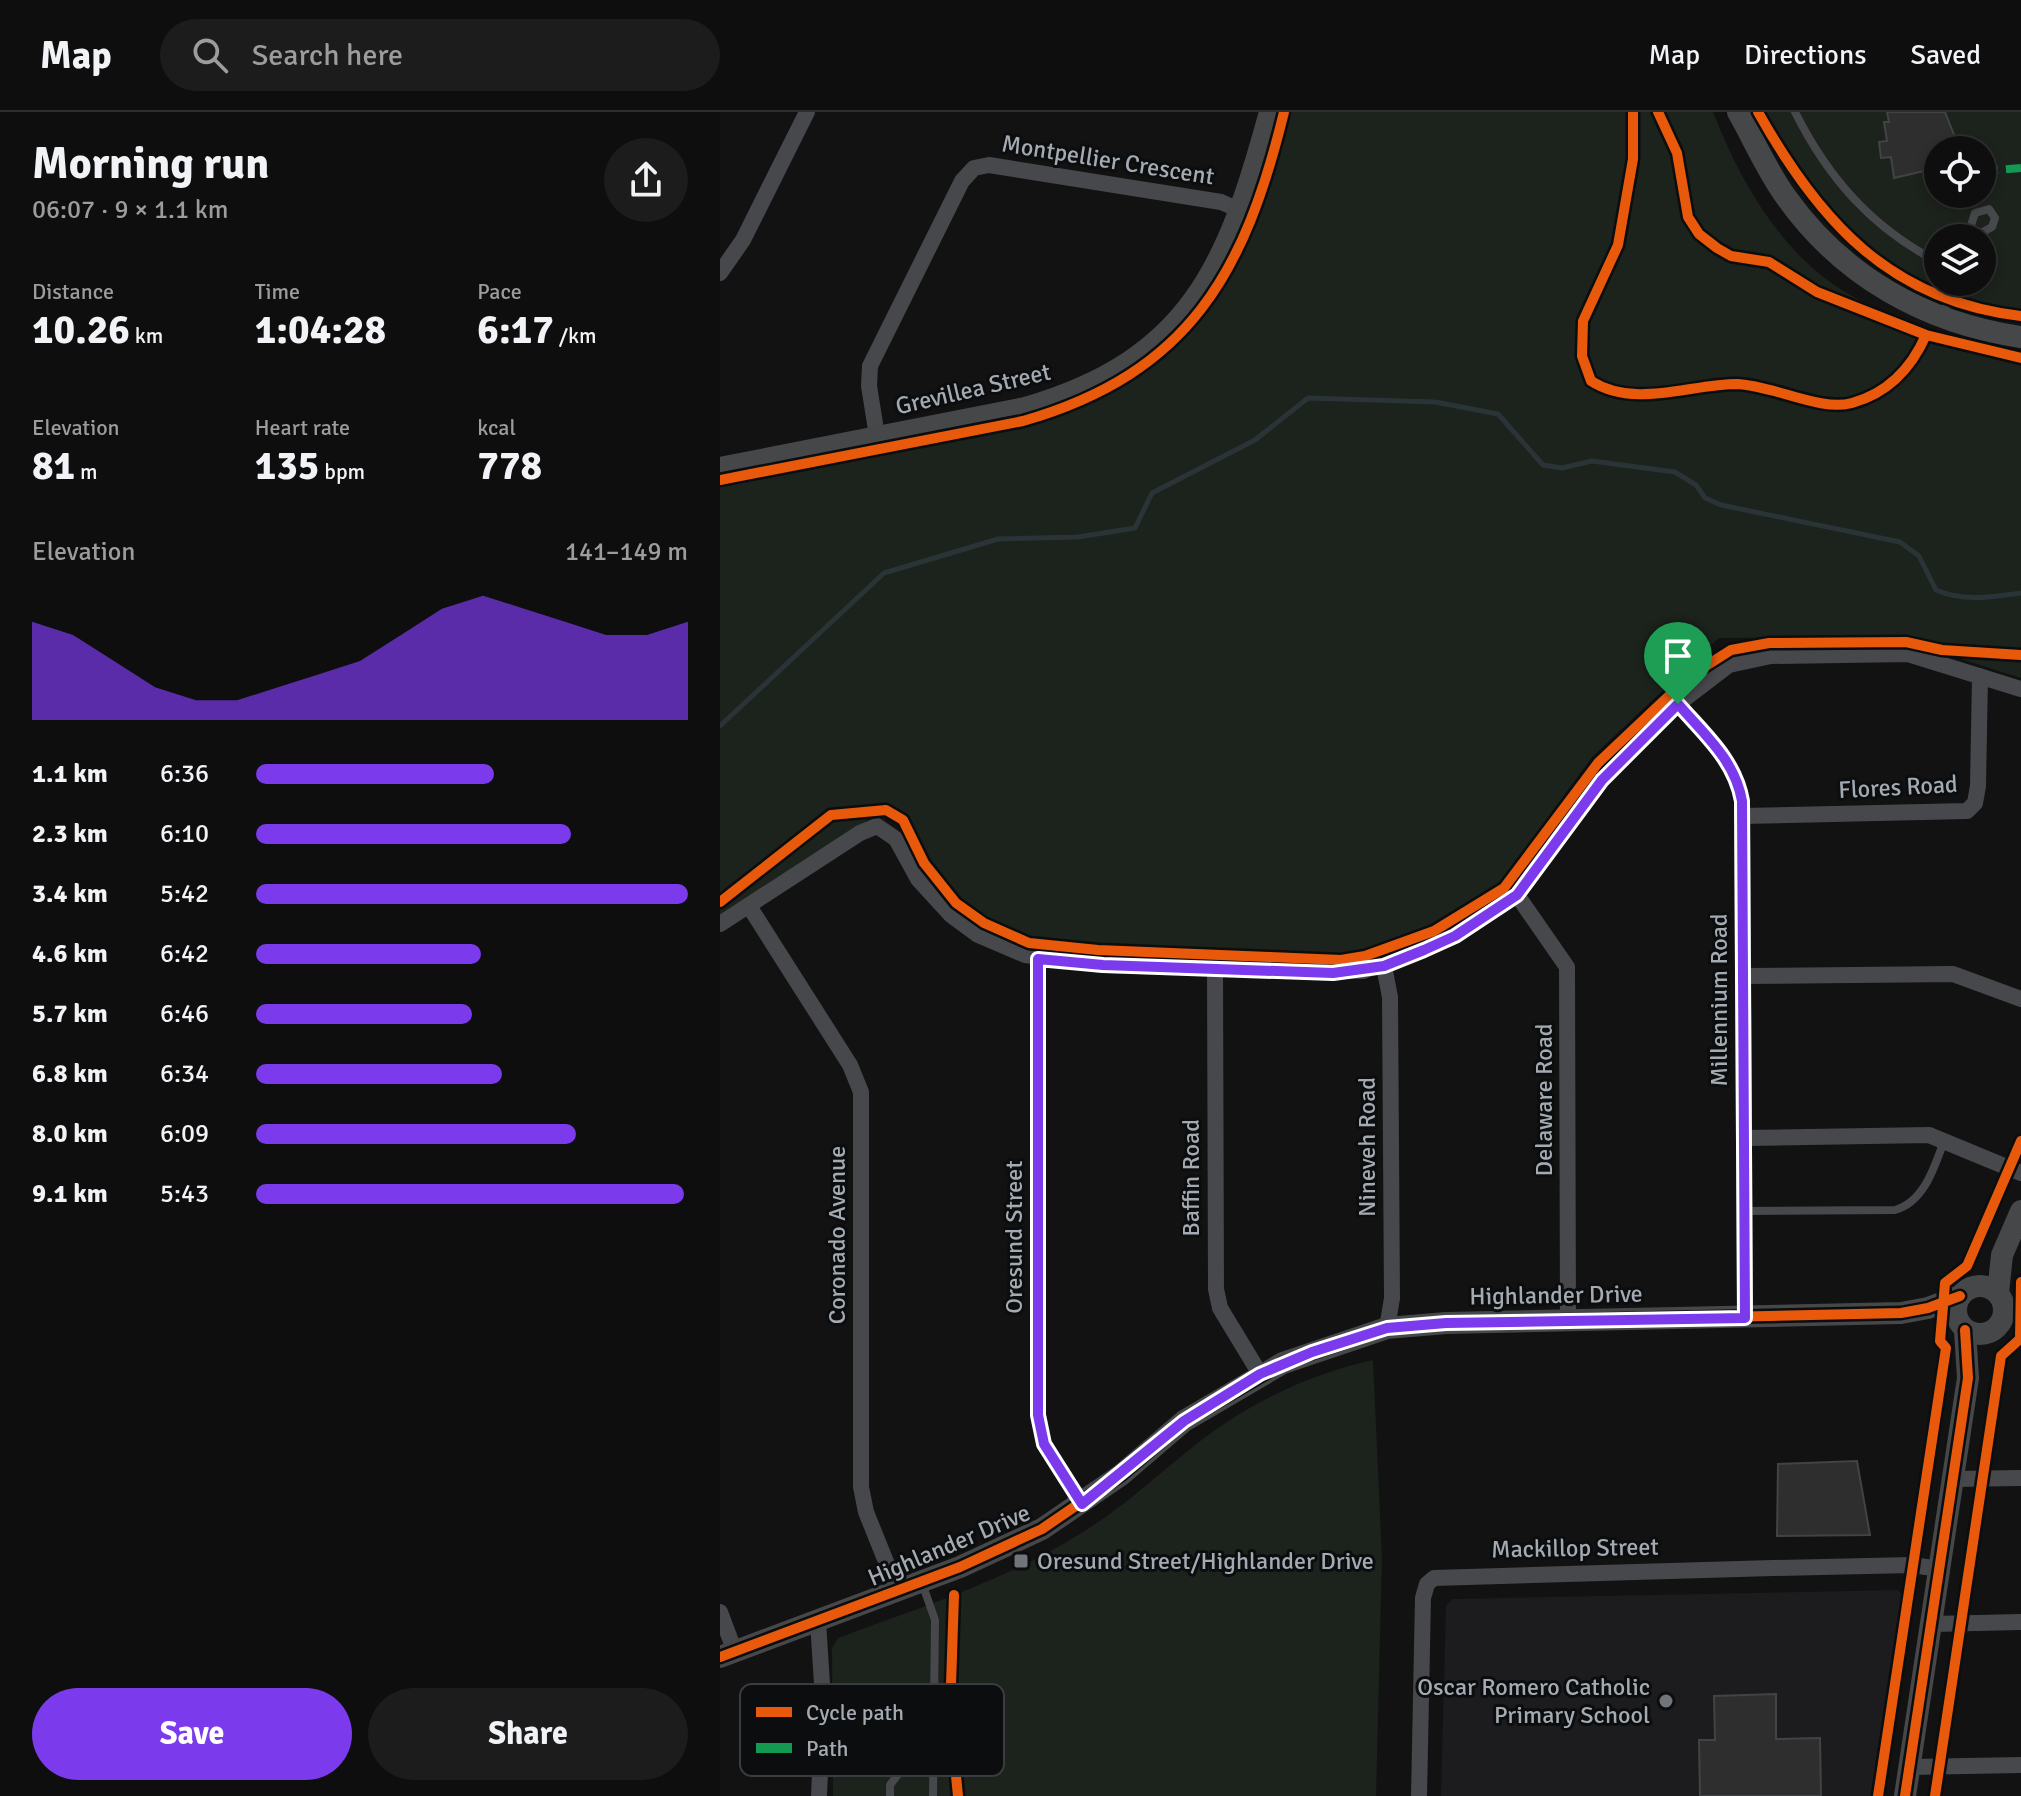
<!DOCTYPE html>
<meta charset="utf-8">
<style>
:root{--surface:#0e0e0e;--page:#1c1c1c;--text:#f1f3f6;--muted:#9b9c9e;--line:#2e2e2e;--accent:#7c3aed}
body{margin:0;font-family:Signika,sans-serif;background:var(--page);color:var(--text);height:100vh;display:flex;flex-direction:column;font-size:30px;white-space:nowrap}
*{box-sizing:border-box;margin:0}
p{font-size:26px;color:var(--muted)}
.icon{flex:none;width:44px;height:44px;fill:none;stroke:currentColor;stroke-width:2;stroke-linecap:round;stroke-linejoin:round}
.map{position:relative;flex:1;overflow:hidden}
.drawer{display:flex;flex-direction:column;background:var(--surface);width:720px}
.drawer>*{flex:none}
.tools{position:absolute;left:1204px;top:24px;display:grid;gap:16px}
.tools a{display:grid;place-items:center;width:72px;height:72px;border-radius:50%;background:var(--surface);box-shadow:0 4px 12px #0003,0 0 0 2px var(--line);font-size:40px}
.pin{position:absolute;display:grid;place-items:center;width:68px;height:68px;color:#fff;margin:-82px -34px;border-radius:50% 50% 50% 0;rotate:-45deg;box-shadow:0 0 8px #0007}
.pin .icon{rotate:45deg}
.round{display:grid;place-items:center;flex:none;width:84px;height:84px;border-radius:42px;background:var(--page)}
.headline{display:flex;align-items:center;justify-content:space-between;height:136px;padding:0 32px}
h1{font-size:44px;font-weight:700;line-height:60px}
.figures{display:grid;grid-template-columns:repeat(3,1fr);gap:12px;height:136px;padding:8px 32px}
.figures div{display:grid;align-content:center}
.figures b{font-size:40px;font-weight:700}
.figures small{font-size:22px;font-weight:400}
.figures p{font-size:22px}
.chart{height:224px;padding:16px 32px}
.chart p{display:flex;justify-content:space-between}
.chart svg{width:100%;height:144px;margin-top:8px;fill:var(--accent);opacity:.7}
.button{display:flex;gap:16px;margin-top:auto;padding:16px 32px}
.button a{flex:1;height:92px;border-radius:48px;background:var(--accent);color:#fff;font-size:32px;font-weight:700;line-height:92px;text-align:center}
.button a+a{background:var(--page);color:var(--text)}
ul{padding:0 32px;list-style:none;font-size:26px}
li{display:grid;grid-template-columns:128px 96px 1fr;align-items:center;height:60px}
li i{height:20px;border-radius:10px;background:var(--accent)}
header{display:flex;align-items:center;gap:48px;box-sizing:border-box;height:112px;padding:0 40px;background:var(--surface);border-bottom:2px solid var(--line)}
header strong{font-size:38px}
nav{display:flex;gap:44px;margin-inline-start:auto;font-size:28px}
.search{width:560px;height:72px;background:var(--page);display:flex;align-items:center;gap:20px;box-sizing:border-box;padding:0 28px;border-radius:44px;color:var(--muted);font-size:30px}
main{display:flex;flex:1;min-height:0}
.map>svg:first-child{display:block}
.built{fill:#1c1c1e}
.green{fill:#1c221c;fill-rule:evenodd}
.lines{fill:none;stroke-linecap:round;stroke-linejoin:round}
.stream{stroke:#2a3336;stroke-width:5}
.building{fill:#2e2e2f;stroke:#424345;stroke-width:2}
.lane{stroke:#46484b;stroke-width:8}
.street{stroke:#46484b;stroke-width:16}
.secondary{stroke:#454749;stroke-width:22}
.quiet{stroke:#139951;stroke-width:8;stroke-dasharray:16 8;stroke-linecap:butt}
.cycleway-casing{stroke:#0c0d0e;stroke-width:15}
.cycleway{stroke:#e8590c;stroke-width:10}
.route-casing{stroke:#fff;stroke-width:16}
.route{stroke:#7c3aed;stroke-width:10}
.poi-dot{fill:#71757a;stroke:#0c0d0e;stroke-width:3}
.labels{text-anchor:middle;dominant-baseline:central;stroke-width:6;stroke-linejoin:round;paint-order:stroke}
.street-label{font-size:24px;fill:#a4aab2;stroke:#0c0d0e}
.poi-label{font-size:24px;fill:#a4aab2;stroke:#0c0d0e;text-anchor:start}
.key{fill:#0c0d0e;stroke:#3a3c3f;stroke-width:2}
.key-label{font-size:22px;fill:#a4aab2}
</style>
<header>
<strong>Map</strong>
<div class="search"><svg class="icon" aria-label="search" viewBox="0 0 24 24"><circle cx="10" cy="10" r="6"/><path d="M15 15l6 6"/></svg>Search here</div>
<nav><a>Map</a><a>Directions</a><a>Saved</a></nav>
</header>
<main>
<section class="drawer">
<div class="headline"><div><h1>Morning run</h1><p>06:07 · 9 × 1.1 km</p></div><a class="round"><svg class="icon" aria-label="share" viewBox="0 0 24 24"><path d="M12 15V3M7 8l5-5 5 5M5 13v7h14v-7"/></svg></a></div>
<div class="figures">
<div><p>Distance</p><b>10.26<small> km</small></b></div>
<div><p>Time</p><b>1:04:28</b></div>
<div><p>Pace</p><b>6:17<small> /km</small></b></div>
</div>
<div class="figures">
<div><p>Elevation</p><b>81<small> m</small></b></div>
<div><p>Heart rate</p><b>135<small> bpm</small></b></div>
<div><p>kcal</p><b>778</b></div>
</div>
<div class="chart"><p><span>Elevation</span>141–149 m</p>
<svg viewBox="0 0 160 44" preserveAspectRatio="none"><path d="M0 44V14L10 18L20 26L30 34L40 38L50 38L60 34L70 30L80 26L90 18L100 10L110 6L120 10L130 14L140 18L150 18L160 14V44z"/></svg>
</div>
<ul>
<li><b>1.1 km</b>6:36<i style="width:55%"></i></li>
<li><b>2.3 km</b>6:10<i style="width:73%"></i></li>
<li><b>3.4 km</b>5:42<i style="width:100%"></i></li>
<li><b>4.6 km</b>6:42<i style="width:52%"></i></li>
<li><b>5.7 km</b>6:46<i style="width:50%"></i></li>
<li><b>6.8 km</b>6:34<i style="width:57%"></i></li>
<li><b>8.0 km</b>6:09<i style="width:74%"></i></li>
<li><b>9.1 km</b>5:43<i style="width:99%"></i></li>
</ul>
<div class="button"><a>Save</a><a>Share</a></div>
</section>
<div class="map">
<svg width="1301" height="1684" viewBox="0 0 1301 1684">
<rect width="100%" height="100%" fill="#121212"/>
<path class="built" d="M 1178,1478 L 1183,1485 L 1153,1684 L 721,1684 L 726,1494 L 733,1487 Z"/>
<path class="green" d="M 557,0 L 993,0 C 1022,74 1066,150 1139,188 C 1157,198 1177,204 1196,212 C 1230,225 1265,238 1301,242 L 1301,566 L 1219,540 L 1176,531 L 1176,525 L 999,526 L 873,644 L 780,771 L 719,810 L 628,844 L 365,834 L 282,819 L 246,795 L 211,756 L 181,709 L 152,705 L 0,805 L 0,359 L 267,311 L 453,221 Z
M 1042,0 L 1301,0 L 1301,201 L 1228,187 L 1173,157 L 1142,135 L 1095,87 ZM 1218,38 L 1262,38 L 1262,82 L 1218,82 ZM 1218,126 L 1262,126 L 1262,170 L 1218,170 Z
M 653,1248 L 662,1446 L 656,1684 L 113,1684 L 112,1536 L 118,1526 C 202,1495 287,1468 363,1420 C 402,1396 434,1366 469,1338 C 522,1294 586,1263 653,1248 Z"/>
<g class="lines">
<path class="stream" d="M 0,614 L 164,461 L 278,427 L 358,425 L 415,416 L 432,381 L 535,328 L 588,286 L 715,290 L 778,302 L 823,353 L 842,356 L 872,349 L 955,360 L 976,373 L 985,386 L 1001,393 L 1180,430 L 1199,444 L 1216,478 C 1244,490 1271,485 1301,481"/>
</g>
<path class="building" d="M 1167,0 L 1225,0 L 1240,38 L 1218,38 L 1218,64 L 1205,68 L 1204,59 L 1174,66 L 1171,45 L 1161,46 L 1159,30 L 1167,29 L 1164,10 L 1169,10 Z
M 1137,1349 L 1150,1423 L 1057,1424 L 1058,1352 Z
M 1056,1582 L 1056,1627 L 1100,1626 L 1101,1684 L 980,1684 L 979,1628 L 995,1628 L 994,1584 Z"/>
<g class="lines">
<path class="lane" d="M 1075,0 C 1108,66 1152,116 1218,150
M 1247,126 L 1255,101 L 1269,97 L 1275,106 L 1272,115 L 1252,126
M 1223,204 L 1233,170
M 1025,1099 L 1175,1098 C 1204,1090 1214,1056 1224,1029
M 202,1471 L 215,1508 L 213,1684
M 170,1684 L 170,1673 L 179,1661 L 213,1656"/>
<path class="street" d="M 0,161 L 23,128 L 87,0
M 157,324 L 149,274 L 150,254 L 242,69 L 254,56 L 269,53 L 501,90 L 522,99
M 958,592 C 985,622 1015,648 1022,689 L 1025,1206
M 1022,704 L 1247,699 L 1255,691 L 1258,674 L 1260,564
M 797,783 L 847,855 L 848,1208
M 29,794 L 130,953 L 141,980 L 141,1375 L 146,1400 L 177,1477
M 0,812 L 140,721 L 157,714 L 176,727 L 198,767 L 231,803 L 258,823 L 305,843 L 383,853 L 643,859 L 735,824 L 797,783 L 882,668 L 958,592 L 1009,553 L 1051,544 L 1188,542 L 1301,577
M 318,847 L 318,1303 L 324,1332 L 362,1392
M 664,854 L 670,885 L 672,1186 L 667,1216
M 495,857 L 496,1177 L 500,1196 L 540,1262
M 1023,864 L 1233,862 L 1301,887
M 1024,1026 L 1209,1023 L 1301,1061
M 1233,1367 L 1301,1366
M 0,1500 L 15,1540
M 98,1510 L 103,1587 L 99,1684
M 1212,1512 L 1301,1510
M 1190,1655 L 1301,1653
M 699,1684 L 703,1486 L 707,1472 L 714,1466 L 1053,1456 L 1192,1453 L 1220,1457"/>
<path class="secondary" d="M 1018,0 C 1034,28 1047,59 1066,85 C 1122,164 1205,211 1301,225
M 0,356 L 305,296 C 471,248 508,154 550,0
M1236 1198a24 24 0 1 1 48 0a24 24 0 1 1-48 0Z
M 1278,1181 L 1282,1143 L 1301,1099
M 0,1545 L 240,1455 L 322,1417 L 401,1363 L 464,1309 L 563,1251 L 667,1216 L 726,1211 L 1181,1201 L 1208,1196 L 1240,1184
M 1185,1684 L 1248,1266 L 1245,1218"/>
<path class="quiet" d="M 1262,59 L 1301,56"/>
<g class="cycleway-casing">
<path id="cycleway" d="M 913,0 L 913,47 L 898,133 L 863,209 L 862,244 L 871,269 C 915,297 970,272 1017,272 C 1052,273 1101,300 1132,291 C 1168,281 1192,255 1206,223
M 938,0 L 957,41 L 968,105 L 979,122 L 997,136 L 1011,144 L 1049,150 L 1097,180 L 1206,223 L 1301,246
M 1038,0 C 1099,109 1170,189 1301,204
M 0,368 L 303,309 C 470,261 525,160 564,0
M 0,790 L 111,703 L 166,698 L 183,708 L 204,751 L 236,791 L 264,811 L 309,831 L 378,838 L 549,845 L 621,848 L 645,844 L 714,819 L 784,776 L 878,651 L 970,564 L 1011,538 L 1049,531 L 1186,530 L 1222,538 L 1301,543
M 234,1483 L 230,1603 L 238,1684
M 0,1545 L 240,1455 L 322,1417 L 401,1363 L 464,1309 L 563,1251 L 667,1216 L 726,1211 L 1181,1201 L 1208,1196 L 1240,1184
M 1158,1684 L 1226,1236 L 1220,1229 L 1225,1171 L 1247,1154 L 1301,1029
M 1185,1684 L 1248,1266 L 1245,1218
M 1215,1684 L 1281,1244 L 1300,1227 L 1301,1170"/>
</g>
<use href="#cycleway" class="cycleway"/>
</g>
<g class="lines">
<g class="route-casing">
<path id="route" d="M 958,592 C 984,622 1015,648 1022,689 L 1025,1206 L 726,1211 L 667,1216 L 592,1240 L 540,1262 L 464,1309 L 362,1392 L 324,1332 L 318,1303 L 318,847 L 383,853 L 613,861 L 664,854 L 704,838 L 735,824 L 797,783 L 882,668 Z"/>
</g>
<use href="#route" class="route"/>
</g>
<g class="poi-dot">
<rect x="293" y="1441" width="16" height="16" rx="4"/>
<circle cx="946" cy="1589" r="8"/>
</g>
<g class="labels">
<g class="street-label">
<text transform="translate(388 48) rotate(9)">Montpellier Crescent</text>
<text transform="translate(253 277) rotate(-13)">Grevillea Street</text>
<text transform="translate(1178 675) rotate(-3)">Flores Road</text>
<text transform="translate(999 888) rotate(-90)">Millennium Road</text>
<text transform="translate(824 988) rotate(-90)">Delaware Road</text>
<text transform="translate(647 1035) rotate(-90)">Nineveh Road</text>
<text transform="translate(471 1066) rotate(-90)">Baffin Road</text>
<text transform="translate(117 1123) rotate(-90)">Coronado Avenue</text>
<text transform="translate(294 1125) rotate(-90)">Oresund Street</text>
<text transform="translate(836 1183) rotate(-1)">Highlander Drive</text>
<text transform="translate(229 1433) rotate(-23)">Highlander Drive</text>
<text transform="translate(855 1436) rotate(-1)">Mackillop Street</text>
</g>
<g class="poi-label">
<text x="317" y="1449">Oresund Street/Highlander Drive</text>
<text x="930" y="1575" text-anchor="end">Oscar Romero Catholic<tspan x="930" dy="28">Primary School</tspan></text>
</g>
</g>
<rect x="20" y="1572" width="264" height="92" rx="12" class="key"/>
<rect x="36" y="1595" width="36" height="10" fill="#e8590c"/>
<rect x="36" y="1631" width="36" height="10" fill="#139951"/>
<g class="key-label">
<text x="86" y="1608">Cycle path</text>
<text x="86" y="1644">Path</text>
</g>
</svg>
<div class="tools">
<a><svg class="icon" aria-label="locate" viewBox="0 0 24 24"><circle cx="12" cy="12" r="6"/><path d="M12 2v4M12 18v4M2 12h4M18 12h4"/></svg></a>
<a><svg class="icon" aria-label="layers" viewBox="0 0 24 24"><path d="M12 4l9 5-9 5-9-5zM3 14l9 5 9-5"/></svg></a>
</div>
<div class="pin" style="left:958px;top:592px;background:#1e9e55"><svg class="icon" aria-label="arrive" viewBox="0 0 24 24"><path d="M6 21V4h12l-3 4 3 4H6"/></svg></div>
</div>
</main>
